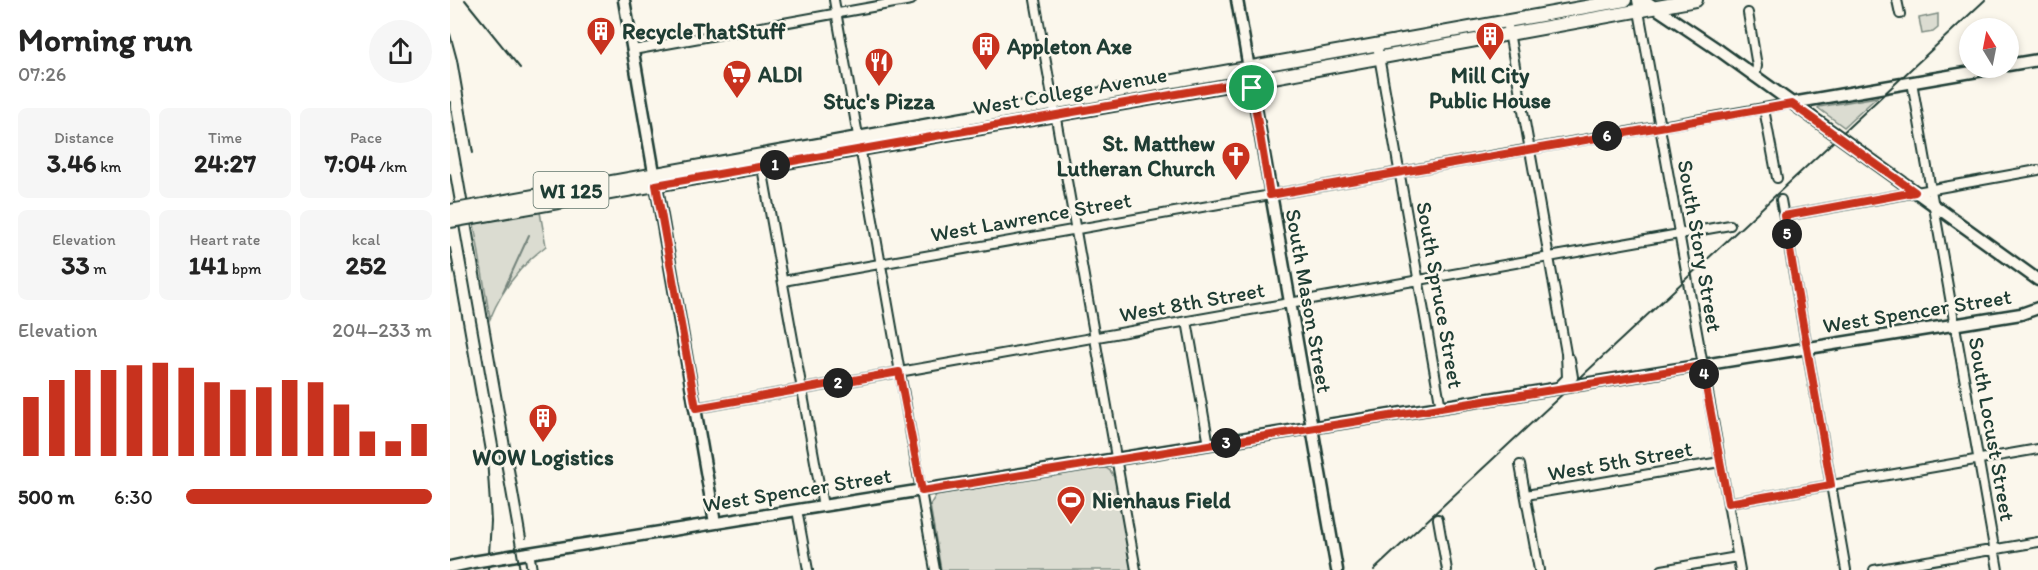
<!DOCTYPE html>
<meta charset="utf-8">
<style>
:root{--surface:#fff;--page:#f6f6f6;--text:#222;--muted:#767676;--accent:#c8321e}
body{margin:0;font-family:Itim,sans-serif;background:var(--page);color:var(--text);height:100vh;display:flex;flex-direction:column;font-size:22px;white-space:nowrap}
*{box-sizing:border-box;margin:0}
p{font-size:20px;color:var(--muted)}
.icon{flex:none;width:33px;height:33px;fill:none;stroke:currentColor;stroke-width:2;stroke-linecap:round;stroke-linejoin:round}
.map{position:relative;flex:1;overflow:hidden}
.panel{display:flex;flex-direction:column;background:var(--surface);width:450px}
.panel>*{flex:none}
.needle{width:39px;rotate:350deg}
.controls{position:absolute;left:1509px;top:18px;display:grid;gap:12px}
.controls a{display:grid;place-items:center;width:60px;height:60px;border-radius:50%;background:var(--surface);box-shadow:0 3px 9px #0003;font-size:30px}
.pin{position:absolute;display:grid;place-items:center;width:51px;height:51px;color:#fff;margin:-26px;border:3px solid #fff;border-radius:50%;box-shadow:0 2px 6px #0007}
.km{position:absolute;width:30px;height:30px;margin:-15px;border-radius:50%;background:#222;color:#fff;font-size:16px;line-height:30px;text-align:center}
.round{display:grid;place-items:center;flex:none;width:63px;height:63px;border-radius:32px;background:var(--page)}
.summary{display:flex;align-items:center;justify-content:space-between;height:102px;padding:0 18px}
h1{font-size:33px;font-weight:700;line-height:45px}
.stats{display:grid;grid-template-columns:repeat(3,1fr);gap:9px;height:102px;padding:6px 18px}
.stats div{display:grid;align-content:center;border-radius:9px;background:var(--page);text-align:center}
.stats b{font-size:26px;font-weight:700}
.stats small{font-size:16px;font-weight:400}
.stats p{font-size:16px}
.chart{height:168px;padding:12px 18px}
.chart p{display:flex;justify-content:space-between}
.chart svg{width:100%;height:108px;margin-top:6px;stroke:var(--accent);stroke-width:6}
ul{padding:0 18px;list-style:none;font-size:20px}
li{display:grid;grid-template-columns:96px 72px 1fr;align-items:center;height:45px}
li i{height:15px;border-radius:8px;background:var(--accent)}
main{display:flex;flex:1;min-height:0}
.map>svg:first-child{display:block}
.green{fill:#dbdcd1;stroke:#7d8c82;stroke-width:1.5}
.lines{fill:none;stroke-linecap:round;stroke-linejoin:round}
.stream{stroke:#74847b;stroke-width:2}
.street-casing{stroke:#1f3d34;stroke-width:12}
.secondary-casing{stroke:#1f3d34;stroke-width:15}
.primary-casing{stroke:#1f3d34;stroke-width:16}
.street{stroke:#fbf7ec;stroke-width:8}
.secondary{stroke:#fbf7ec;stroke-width:10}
.primary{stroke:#fbf7ec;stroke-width:12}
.rail{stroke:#1f3d34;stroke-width:2}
.secondary-bridge-casing{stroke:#1f3d34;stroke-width:15;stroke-linecap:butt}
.primary-bridge-casing{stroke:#1f3d34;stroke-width:16;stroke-linecap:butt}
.secondary-bridge{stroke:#fbf7ec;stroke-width:10}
.primary-bridge{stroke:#fbf7ec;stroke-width:12}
.route-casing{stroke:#fff;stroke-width:12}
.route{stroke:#c8321e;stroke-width:8}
.labels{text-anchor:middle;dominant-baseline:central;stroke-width:5;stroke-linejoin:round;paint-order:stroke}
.shield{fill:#fbf7ec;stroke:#61756b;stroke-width:1.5}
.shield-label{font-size:21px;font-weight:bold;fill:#1f3d34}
.poi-label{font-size:22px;font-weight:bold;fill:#1f3d34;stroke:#fbf7ec;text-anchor:start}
.street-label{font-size:22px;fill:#1f3d34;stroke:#fbf7ec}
</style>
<main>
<section class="panel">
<div class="summary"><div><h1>Morning run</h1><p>07:26</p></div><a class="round"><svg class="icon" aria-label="share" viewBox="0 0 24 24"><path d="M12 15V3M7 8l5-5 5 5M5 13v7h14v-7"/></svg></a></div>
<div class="stats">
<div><p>Distance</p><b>3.46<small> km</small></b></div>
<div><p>Time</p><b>24:27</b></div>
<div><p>Pace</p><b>7:04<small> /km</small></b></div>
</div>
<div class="stats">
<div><p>Elevation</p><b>33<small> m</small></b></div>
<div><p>Heart rate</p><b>141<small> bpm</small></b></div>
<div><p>kcal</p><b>252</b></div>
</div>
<div class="chart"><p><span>Elevation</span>204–233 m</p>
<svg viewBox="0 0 160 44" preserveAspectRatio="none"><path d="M5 44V20M15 44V13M25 44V9M35 44V9M45 44V7M55 44V6M65 44V8M75 44V14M85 44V17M95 44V16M105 44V13M115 44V14M125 44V23M135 44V34M145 44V38M155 44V31"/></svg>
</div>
<ul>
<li><b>500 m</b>6:30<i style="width:100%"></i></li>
</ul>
</section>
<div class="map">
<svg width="1588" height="570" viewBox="0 0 1588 570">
<rect width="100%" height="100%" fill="#fbf7ec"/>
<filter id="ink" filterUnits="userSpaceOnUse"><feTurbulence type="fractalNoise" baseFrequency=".0167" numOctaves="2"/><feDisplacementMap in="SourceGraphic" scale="12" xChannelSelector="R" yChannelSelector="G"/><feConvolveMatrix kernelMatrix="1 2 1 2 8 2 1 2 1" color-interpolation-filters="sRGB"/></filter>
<g filter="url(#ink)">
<path class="green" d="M 1488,14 L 1488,28 L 1483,32 L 1472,34 L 1469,18 Z
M 1427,97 L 1394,127 L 1368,108 L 1369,107 Z
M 90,212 L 96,246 C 71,265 52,289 40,319 L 24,224 Z
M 651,467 C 661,468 663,474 666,483 L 682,570 L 491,570 L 480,505 L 486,495 Z"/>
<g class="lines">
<path class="stream" d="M 53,292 L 79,235"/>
<g class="street-casing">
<path id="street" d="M 384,0 L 485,570
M 585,0 L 686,570
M 1187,0 L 1290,570
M 1447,0 L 1450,14
M 1298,13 L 1307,66 L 1305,77
M 1057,21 L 1116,353 L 1117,378 L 1107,388
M 927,45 L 991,408
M 183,50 L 461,0
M 1462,82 L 1548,570
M 1314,109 L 1327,178
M 311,162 L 373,506
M 1331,200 L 1396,570
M 1334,216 L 1588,170
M 333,281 L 1342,103
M 737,321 L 759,445
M 1120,359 L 1123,377 L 1121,386
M 246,408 L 1280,225
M 1070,465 L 1089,570
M 1076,495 L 1270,462
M 1278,503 L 1588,449
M 347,510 L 358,570
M 988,519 L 997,570
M 79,552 L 82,570
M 1212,570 L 1287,557
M 1424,570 L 1588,542"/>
</g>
<g class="secondary-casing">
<path id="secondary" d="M 174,0 L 265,523
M 787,0 L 887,570
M 1194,0 L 1270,51 L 1588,280
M 1558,65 L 1588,60
M 1342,103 L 1545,68
M 54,557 L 1571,314 L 1588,308
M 0,567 L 23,562"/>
</g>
<g class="primary-casing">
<path id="primary" d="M 39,204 L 1175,0
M 40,214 L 812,79 L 1246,0"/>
</g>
<use href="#street" class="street"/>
<use href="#secondary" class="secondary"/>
<use href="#primary" class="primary"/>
<path class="rail" d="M 15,0 L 70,68
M 0,34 L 7,60 L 23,153
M 0,102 L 76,538
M 0,174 L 70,570
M 0,248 L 37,457 L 41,521 L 38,570
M 924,570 L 1535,0"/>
<g class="secondary-bridge-casing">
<path id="secondary-bridge" d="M 23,562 L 54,557"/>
</g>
<g class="primary-bridge-casing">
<path id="primary-bridge" d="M 0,211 L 39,204
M 0,221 L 40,214"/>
</g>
<use href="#secondary-bridge" class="secondary-bridge"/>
<use href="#primary-bridge" class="primary-bridge"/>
</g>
</g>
<g class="lines" filter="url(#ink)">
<g class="route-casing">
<path id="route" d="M 801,81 L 820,195 L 1342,104 L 1465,192 L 1334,216 L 1381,485 L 1278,503 L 1252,366 L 472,491 L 449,372 L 246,408 L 206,185 Z"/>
</g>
<use href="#route" class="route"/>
</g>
<defs>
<g id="building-pin" transform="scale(1.5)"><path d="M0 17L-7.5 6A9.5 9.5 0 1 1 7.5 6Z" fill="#c8321e" stroke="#fbf7ec"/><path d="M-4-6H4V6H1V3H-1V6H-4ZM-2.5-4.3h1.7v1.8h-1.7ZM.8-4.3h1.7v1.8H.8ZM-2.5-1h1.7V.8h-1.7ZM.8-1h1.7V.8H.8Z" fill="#fff"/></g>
<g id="restaurant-pin" transform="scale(1.5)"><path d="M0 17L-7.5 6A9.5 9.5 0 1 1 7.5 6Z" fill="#c8321e" stroke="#fbf7ec"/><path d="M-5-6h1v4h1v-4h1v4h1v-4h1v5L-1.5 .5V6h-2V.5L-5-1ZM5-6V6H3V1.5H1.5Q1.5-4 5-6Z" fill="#fff"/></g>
<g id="supermarket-pin" transform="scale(1.5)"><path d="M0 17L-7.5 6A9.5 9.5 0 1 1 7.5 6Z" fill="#c8321e" stroke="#fbf7ec"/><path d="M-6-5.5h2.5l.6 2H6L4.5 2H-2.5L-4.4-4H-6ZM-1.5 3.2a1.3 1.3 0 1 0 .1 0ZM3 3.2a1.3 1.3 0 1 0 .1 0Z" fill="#fff"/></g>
<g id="church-pin" transform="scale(1.5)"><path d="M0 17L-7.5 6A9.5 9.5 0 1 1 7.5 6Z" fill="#c8321e" stroke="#fbf7ec"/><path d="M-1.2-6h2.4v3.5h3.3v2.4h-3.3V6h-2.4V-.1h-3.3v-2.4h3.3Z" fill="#fff"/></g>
<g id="stadium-pin" transform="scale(1.5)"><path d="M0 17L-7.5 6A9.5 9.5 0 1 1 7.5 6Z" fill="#c8321e" stroke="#fbf7ec"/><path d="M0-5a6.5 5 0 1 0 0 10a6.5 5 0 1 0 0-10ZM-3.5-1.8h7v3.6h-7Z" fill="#fff"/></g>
</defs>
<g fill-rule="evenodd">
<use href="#building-pin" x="151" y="31"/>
<use href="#building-pin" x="1040" y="36"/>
<use href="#building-pin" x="536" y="46"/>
<use href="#restaurant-pin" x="429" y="62"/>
<use href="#supermarket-pin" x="287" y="74"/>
<use href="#church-pin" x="786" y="156"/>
<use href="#building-pin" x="93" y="418"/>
<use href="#stadium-pin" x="621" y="500"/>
</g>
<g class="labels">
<rect class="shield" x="83.5" y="172" width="75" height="36" rx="4.5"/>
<g class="shield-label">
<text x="121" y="190">WI 125</text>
</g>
<g class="poi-label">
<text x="172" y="31">RecycleThatStuff</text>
<text x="557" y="46">Appleton Axe</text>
<text x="308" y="74">ALDI</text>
<text x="1040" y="75" text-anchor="middle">Mill City<tspan x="1040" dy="25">Public House</tspan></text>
<text x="429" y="101" text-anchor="middle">Stuc's Pizza</text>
<text x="765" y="143" text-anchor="end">St. Matthew<tspan x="765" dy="25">Lutheran Church</tspan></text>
<text x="93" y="457" text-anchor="middle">WOW Logistics</text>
<text x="642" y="500">Nienhaus Field</text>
</g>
<g class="street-label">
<text transform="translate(620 91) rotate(-10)">West College Avenue</text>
<text transform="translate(581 217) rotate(-10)">West Lawrence Street</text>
<text transform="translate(1250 246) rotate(80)">South Story Street</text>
<text transform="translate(990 295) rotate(80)">South Spruce Street</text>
<text transform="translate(859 301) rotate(80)">South Mason Street</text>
<text transform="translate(742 302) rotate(-10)">West 8th Street</text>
<text transform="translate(1467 311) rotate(-9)">West Spencer Street</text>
<text transform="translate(1542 429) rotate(80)">South Locust Street</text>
<text transform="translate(1170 461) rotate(-10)">West 5th Street</text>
<text transform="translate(347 490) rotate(-9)">West Spencer Street</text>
</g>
</g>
</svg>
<div class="controls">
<a><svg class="needle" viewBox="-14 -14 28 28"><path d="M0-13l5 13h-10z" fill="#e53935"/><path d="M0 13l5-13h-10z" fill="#767676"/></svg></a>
</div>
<div class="pin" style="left:802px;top:88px;background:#1e9e55"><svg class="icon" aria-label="arrive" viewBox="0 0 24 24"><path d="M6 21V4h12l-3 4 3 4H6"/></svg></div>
<b class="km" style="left:325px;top:165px">1</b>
<b class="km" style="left:388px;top:383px">2</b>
<b class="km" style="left:776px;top:443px">3</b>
<b class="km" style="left:1254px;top:374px">4</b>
<b class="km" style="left:1337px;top:234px">5</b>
<b class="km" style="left:1157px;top:136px">6</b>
</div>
</main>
